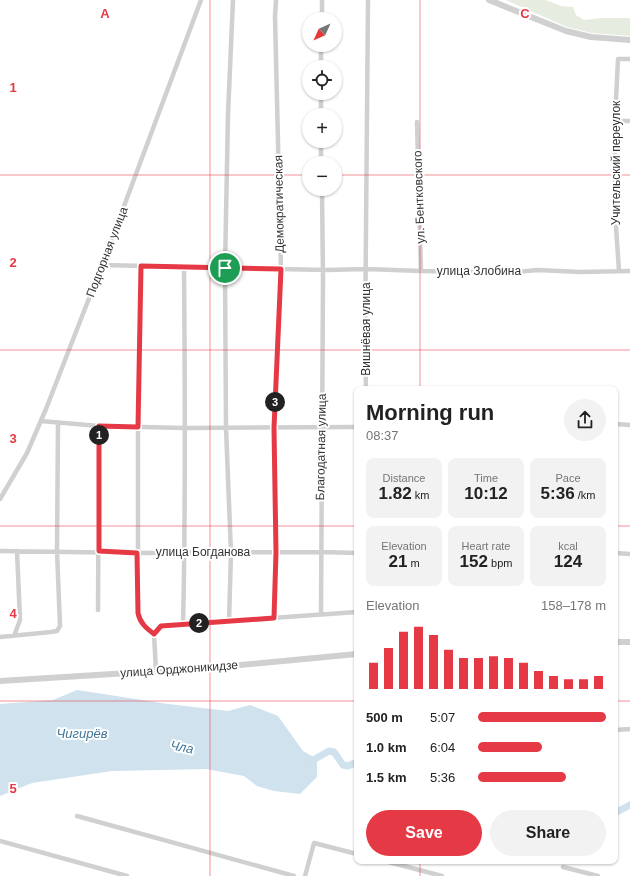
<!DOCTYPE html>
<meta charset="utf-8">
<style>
:root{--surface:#fff;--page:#f2f2f2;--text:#222;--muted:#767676;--accent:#e63946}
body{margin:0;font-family:Helvetica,sans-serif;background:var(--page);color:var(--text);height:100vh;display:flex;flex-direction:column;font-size:15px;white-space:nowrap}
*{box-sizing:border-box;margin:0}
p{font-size:13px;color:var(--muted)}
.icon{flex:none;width:22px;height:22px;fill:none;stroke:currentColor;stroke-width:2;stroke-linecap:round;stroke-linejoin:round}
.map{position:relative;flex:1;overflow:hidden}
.sheet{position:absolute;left:354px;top:386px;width:264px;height:478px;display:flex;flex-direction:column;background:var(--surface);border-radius:8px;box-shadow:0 1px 3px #0004}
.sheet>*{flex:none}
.needle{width:26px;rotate:225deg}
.tools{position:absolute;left:302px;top:12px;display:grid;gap:8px}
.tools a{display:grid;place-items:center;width:40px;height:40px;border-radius:50%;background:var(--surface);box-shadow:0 1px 3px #0004;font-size:20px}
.pin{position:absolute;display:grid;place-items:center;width:34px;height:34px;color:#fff;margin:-17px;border:2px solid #fff;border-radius:50%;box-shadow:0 1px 4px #0007}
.km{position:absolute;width:20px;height:20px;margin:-10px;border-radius:50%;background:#222;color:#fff;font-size:11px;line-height:20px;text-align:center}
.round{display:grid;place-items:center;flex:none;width:42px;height:42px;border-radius:21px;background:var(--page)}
.headline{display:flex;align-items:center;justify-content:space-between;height:68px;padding:0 12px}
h1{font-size:22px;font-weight:700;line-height:30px}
.stats{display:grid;grid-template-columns:repeat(3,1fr);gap:6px;height:68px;padding:4px 12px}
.stats div{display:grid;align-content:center;border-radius:8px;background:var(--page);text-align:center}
.stats b{font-size:17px;font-weight:700}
.stats small{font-size:11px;font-weight:400}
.stats p{font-size:11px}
.chart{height:112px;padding:8px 12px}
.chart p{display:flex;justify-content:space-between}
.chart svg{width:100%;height:72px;margin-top:4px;stroke:var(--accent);stroke-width:6}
.cta{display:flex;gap:8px;margin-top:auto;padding:8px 12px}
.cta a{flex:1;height:46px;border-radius:24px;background:var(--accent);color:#fff;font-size:16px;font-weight:700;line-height:46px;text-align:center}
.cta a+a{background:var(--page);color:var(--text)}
ul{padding:0 12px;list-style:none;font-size:13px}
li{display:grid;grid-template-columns:64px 48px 1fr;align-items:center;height:30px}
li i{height:10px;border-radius:5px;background:var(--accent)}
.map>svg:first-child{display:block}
.green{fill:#e6ecdf}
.water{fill:#cfe2ee}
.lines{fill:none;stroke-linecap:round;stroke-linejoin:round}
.river{stroke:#cfe2ee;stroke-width:7}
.minor{stroke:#d0d0d0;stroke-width:4.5}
.tertiary{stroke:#d0d0d0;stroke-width:6}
.route-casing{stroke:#fff;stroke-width:8}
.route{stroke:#e63946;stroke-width:5}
.grid{fill:none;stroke:#e63946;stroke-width:1;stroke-opacity:0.55}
.labels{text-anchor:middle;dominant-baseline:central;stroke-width:4;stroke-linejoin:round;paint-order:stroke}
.street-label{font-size:12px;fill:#333;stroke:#fff}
.water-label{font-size:13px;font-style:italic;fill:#3f7597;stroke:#fff}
.grid-label{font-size:13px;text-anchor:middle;font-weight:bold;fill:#e63946;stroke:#fff;stroke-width:4;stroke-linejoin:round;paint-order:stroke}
</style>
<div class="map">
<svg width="630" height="876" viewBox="0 0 630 876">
<rect width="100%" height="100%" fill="#fff"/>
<path class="green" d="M 506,0 L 546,0 L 561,6 L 573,7 L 576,15 L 584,20 L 602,18 L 630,18 L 630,36 L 592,33 L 567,27 Z"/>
<path class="water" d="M 77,690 L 168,704 L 228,711 L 250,705 L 278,716 L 303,751 L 317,759 L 317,777 L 300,794 L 274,791 L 257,786 L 244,776 L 206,769 L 112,771 L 32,783 L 0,796 L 0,704 L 53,700 Z"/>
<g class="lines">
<path class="river" d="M 308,763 L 329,751 L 334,752 L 343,765 L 348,766 L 357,762
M 615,813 L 630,805"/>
<path class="minor" d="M 322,19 L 322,0
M 321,67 L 321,45
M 321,115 L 321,93
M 615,121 L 630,121
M 417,122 L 421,271
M 321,141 L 321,163
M 102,265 L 327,270 L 366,269 L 421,271 L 483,272 L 516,272 L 538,270 L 580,272 L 630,271
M 141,266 L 138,427 L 138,613 C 140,623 146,628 154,634
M 619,271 L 615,212 L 615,121 L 618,59 L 630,59
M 366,389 L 365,344 L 368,0
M 41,421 L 99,426 L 185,428 L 357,427
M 615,424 L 630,425
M 0,499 L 27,453 L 46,409 L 102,265 L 201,0
M 0,551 L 137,553 L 320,552 L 357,553
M 615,553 L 630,554
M 98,610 L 99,426
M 321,614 L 323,279 L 322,189
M 274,618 L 276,552 L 274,428 L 281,269 L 275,16 L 276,0
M 229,621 L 231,553 L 226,428 L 225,268 L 228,114 L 233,0
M 183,625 C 186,505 185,386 184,267
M 14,636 L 20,620 L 17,551
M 0,637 L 51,632 L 57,631 L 60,626 L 57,551 L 58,423
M 156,671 L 154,634 L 161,626 L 357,612
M 615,730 L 630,729
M 77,816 L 294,876
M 0,841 L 127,876
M 385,861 L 442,876
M 563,867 L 598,876
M 305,876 L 314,843 L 357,854"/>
<path class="tertiary" d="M 489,0 L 566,31 L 591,37 L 630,40
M 615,642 L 630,642
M 0,681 L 209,668 L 357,654"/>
</g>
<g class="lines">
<g class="route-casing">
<path id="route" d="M 141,266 L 281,269 L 274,428 L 276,552 L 274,618 L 161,626 L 154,634 C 146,628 140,623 138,613 L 137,553 L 99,551 L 99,426 L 138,427 Z"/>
</g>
<use href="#route" class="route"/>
</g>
<path class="grid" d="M 210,0 L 210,876M 420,0 L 420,389M 0,175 L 309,175M 335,175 L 630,175M 0,350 L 630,350M 0,526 L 357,526M 615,526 L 630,526M 0,701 L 357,701M 615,701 L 630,701M 420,861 L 420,876"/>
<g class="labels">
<g class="street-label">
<text transform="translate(616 163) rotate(-90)">Учительский переулок</text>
<text transform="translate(419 197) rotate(-92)">ул. Бентковского</text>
<text transform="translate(279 204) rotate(-91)">Демократическая</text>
<text transform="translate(107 252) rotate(-69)">Подгорная улица</text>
<text x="479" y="271">улица Злобина</text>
<text transform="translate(366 329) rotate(-90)">Вишнёвая улица</text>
<text transform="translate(321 447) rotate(-89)">Благодатная улица</text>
<text x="203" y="552">улица Богданова</text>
<text transform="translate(179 669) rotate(-4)">улица Орджоникидзе</text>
</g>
<g class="water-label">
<text x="82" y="733">Чигирёв</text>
<text transform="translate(182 747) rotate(11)">Чла</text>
</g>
</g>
<g class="grid-label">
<text x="105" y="18">A</text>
<text x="525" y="18">C</text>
<text x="13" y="92">1</text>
<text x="13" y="267">2</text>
<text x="13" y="443">3</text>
<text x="13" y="618">4</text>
<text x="13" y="793">5</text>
</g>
</svg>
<div class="tools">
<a><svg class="needle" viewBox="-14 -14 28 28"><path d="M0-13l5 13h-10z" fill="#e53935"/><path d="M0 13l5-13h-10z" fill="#767676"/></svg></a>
<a><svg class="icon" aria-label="locate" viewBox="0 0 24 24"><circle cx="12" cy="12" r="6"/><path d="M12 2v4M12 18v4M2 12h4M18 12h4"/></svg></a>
<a>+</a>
<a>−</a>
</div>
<div class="pin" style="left:225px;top:268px;background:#1e9e55"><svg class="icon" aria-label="arrive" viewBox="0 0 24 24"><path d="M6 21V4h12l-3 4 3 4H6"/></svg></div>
<b class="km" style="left:99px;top:435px">1</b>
<b class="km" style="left:199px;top:623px">2</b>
<b class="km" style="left:275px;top:402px">3</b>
<section class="sheet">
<div class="headline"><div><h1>Morning run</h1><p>08:37</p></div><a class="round"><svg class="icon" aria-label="share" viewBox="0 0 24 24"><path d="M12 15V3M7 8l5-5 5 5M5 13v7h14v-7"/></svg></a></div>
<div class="stats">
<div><p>Distance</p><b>1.82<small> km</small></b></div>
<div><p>Time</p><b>10:12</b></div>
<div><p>Pace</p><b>5:36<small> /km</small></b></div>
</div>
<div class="stats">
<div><p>Elevation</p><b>21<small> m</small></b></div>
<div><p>Heart rate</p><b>152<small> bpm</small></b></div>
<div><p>kcal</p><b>124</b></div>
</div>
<div class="chart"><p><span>Elevation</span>158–178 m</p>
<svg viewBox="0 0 160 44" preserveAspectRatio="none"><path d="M5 44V28M15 44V19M25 44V9M35 44V6M45 44V11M55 44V20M65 44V25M75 44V25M85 44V24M95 44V25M105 44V28M115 44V33M125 44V36M135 44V38M145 44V38M155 44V36"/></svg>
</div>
<ul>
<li><b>500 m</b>5:07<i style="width:100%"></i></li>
<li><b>1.0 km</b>6:04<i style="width:50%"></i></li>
<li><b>1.5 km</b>5:36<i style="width:69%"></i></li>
</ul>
<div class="cta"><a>Save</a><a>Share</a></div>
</section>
</div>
